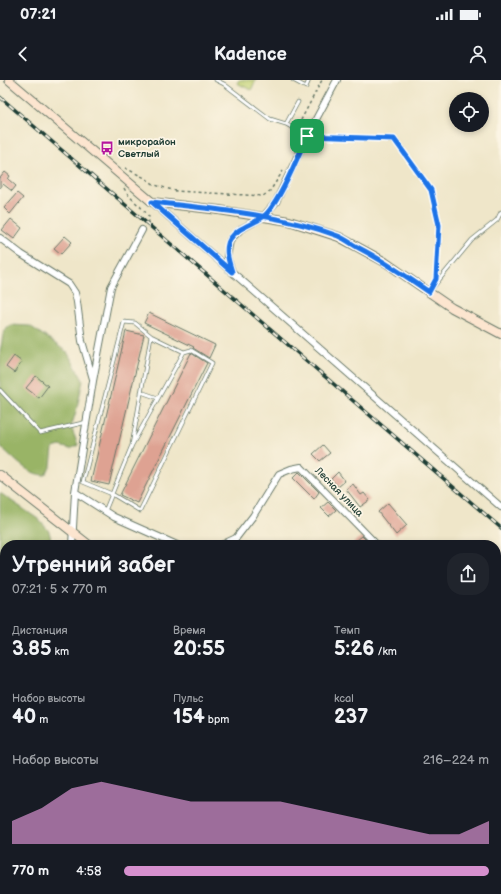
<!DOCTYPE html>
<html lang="ru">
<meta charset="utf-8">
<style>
:root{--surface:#171b24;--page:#20242c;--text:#f1f3f6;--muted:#9ea1a6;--accent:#d690ce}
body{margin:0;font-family:"Balsamiq Sans",sans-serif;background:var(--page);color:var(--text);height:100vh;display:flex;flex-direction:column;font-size:15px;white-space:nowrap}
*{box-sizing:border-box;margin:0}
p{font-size:13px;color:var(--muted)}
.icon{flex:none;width:22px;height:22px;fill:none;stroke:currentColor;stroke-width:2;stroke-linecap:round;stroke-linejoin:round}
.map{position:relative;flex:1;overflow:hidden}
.panel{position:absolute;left:0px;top:460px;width:501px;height:354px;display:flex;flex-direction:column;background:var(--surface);border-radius:16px 16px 0 0;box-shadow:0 2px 6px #0003}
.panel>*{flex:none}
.fabs{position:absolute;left:449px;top:12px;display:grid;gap:8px}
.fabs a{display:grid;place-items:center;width:40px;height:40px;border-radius:50%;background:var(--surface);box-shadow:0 2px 6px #0003;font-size:20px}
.pin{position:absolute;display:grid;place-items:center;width:34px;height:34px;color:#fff;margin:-17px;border-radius:8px;box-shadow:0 2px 6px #0006}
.round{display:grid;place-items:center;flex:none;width:42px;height:42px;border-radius:16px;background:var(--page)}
.headline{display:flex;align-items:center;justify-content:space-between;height:68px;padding:0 12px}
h1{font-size:22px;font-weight:700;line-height:30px}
.figures{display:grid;grid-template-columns:repeat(3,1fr);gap:6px;height:68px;padding:4px 12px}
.figures div{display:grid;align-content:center}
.figures b{font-size:20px;font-weight:700}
.figures small{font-size:11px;font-weight:400}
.figures p{font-size:11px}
.chart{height:112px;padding:8px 12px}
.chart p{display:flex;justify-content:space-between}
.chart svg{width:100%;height:72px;margin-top:4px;fill:var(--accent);opacity:.7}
ul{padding:0 12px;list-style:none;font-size:13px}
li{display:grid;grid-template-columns:64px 48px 1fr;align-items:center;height:30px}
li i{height:10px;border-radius:5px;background:var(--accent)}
.status{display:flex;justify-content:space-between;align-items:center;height:28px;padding:0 20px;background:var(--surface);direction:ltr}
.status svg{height:11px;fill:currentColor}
header{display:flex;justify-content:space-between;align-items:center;height:52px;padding:0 12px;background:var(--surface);font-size:18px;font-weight:700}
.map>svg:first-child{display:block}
.green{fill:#c2d274;stroke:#708854}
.forest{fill:#99b466;stroke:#5c784d}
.building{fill:#dea292}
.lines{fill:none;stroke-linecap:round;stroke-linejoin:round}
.lane-casing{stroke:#687868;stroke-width:4.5}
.street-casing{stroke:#687868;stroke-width:8}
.secondary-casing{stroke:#687868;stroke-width:10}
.path{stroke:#687868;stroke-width:1.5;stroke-dasharray:3 3;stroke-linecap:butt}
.lane{stroke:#fff;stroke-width:3}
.street{stroke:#fff;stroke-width:6}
.secondary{stroke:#fce5cf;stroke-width:8}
.rail-casing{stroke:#1f3d34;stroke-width:3.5}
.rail{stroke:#fcf5e5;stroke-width:2;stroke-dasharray:6;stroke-linecap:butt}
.route-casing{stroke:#fff;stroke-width:8}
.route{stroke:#1a73e8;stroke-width:5}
.labels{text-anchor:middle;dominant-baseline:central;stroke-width:3.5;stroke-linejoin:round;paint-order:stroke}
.poi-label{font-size:10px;font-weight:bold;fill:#1f3d34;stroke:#fcf5e5;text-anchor:start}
.street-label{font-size:10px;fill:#1f3d34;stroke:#fcf5e5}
</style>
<div class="status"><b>07:21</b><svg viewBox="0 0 49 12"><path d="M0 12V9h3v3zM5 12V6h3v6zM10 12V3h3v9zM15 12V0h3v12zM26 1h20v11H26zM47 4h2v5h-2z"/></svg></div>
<header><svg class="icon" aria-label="back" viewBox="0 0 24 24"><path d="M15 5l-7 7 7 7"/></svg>Kadence<svg class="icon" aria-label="person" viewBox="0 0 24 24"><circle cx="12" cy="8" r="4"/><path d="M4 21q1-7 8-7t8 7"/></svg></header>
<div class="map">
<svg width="501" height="814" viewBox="0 0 501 814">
<rect width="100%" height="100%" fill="#fcf5e5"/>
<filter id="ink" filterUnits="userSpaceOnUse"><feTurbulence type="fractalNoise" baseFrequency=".025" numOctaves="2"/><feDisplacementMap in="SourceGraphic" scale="8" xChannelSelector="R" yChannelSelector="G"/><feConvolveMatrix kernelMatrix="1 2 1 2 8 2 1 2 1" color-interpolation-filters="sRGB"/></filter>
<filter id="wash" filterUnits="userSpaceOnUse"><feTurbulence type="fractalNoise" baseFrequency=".012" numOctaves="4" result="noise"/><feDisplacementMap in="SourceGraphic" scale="16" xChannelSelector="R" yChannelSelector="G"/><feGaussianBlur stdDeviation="0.9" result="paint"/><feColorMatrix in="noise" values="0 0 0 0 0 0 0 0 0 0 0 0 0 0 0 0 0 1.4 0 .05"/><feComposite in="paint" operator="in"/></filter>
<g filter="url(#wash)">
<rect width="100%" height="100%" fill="#efe6c9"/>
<path class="green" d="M 239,0 L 256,0 L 251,10 L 237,3 Z"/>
<path class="forest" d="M 10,245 L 30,246 L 67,272 L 83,300 L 76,332 L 71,347 L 78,365 L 70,369 L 60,366 L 53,368 L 51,386 L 45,395 C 27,395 13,377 0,366 L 0,272 L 4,250 Z
M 0,413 L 38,439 L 49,451 L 52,465 L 5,465 L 5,687 L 0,693 Z
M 5,787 L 5,809 L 32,809 L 30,814 L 0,814 L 0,788 Z"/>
<g id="blocks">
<path class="building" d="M 5,92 L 10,96 L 8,99 L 16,106 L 12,111 L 3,104 L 0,108 L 0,98 Z
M 17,113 L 23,118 L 10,134 L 4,128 Z
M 11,139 L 22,148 L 14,159 L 2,150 Z
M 65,156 L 72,162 L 61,174 L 54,168 Z
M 149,233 L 215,265 L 209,278 L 193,268 L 194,267 L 144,243 Z
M 126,251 L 144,255 L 109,405 L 91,401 Z
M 191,273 L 207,283 L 137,423 L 120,415 Z
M 14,276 L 22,282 L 14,293 L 6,287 Z
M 36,296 L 48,306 L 39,318 L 26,308 Z
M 323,365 L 330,373 L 320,381 L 313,374 Z
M 299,392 L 319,412 L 314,419 L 293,398 Z
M 338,392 L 345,401 L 338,407 L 331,399 Z
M 353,404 L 361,415 L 364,413 L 370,420 L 360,427 L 346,409 Z
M 328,422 L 336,430 L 329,436 L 321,428 Z
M 388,423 L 407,445 L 396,455 L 378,432 Z
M 362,456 L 371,465 L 351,465 Z"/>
</g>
</g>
<g filter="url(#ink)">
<use href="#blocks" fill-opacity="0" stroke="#687868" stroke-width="1"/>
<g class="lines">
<g class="lane-casing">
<path id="lane" d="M 216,0 L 224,4 L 270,39 L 286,44 L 307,56
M 293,0 L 306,7 L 309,0
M 286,44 L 298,22
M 429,212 L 472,160 L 497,140 L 501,132
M 151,256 L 135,243 L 124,242 L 83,402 L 112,414 L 140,431 L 212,283 L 191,270 L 184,272
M 0,310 L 40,353 L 87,342
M 141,312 L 158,318
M 105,431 L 132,365 L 184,272 L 151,256 L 132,365
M 496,659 L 501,665
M 496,689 L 501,684
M 0,772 L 5,773"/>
</g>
<g class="street-casing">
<path id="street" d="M 152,122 L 501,427
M 0,158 L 21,174 L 69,204 L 75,213 L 77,222 L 82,261 L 93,299
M 232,192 L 227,177 L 230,160 L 241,149 L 263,137 L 276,122 L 307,56 L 337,0
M 75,412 L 114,437 L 177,465
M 72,465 L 75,412 L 93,301 L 111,207 L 142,150
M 221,465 L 236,458 L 253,436 L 279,394 L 291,389 L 301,387 L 377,465
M 496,575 L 501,579
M 496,631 L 501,636
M 171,809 L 175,814
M 236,809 L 239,814
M 297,809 L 301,814
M 41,814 L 43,809"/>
</g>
<g class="secondary-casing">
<path id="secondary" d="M 9,0 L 152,122 L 219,130 L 289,141 L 339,157 L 385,182 L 452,228 L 501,254
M 0,395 L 89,465
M 71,809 L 75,814
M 364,809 L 367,814"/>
</g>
<path class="path" d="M 301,46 L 300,42 L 322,0
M 313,56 L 394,59 L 431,110 L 439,145 L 436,195
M 125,88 L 145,98 L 155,105 L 176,111 L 263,116 L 270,111 L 283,91
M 124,108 C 130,120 142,126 149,137 L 149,141 L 145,145"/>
<use href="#lane" class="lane"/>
<use href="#street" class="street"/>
<use href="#secondary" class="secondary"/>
<g class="rail-casing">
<path id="rail" d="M 0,17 L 501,448"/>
</g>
<use href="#rail" class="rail"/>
</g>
</g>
<g class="lines" filter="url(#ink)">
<g class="route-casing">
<path id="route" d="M 307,56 C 298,76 279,124 263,137 C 252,145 238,147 230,159 C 224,169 229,182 232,192 L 152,122 C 214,129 279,134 338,156 C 345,159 352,164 359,168 C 384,181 406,196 429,212 L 436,199 L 439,145 L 431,110 L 394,59 L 307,56"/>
</g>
<use href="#route" class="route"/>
</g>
<defs>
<g id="bus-bare" transform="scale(1.08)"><path d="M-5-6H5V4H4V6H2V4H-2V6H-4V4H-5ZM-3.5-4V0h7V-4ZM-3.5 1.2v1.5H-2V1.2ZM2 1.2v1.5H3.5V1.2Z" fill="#b5179e" stroke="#fcf5e5" stroke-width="2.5" paint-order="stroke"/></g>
</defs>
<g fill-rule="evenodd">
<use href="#bus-bare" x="107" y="68"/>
</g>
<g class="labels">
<g class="poi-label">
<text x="118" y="62">микрорайон<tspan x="118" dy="12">Светлый</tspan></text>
</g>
<g class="street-label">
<text transform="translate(339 412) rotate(46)">Лесная улица</text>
</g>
</g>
</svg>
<div class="fabs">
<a><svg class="icon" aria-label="locate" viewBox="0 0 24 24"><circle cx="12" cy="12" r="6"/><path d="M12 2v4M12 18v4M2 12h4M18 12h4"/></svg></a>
</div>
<div class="pin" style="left:307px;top:56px;background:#1e9e55"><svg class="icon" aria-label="arrive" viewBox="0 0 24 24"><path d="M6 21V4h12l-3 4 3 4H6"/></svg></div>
<section class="panel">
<div class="headline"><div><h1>Утренний забег</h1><p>07:21 · 5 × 770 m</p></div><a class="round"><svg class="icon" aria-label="share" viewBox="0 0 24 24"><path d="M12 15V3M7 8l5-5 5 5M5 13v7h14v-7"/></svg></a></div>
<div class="figures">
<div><p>Дистанция</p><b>3.85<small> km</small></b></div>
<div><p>Время</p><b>20:55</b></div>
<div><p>Темп</p><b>5:26<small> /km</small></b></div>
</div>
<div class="figures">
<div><p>Набор высоты</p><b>40<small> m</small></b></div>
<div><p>Пульс</p><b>154<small> bpm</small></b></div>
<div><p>kcal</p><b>237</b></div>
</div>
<div class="chart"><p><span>Набор высоты</span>216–224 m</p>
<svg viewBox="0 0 160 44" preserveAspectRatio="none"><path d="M0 44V30L10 22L20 10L30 6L40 10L50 14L60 18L70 18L80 18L90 18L100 22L110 26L120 30L130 34L140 38L150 38L160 30V44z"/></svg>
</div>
<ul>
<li><b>770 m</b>4:58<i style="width:100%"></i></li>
</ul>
</section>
</div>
